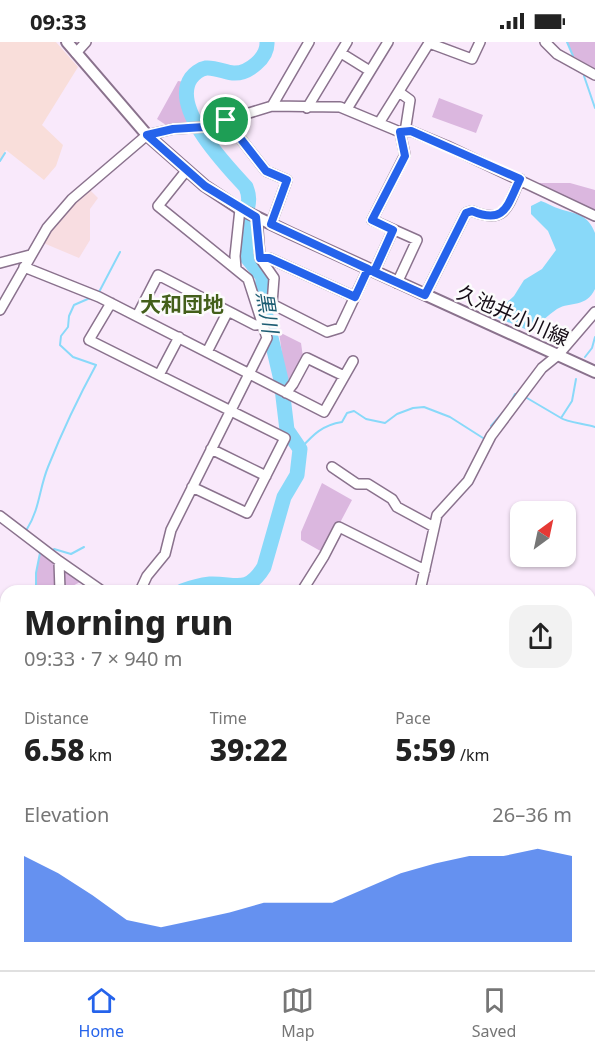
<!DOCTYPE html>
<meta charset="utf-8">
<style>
:root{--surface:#fff;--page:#f2f2f2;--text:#222;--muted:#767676;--line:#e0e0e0;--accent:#2563eb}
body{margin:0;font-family:"Noto Sans","Noto Sans JP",sans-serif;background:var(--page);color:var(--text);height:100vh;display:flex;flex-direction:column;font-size:22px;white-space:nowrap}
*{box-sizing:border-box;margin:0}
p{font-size:20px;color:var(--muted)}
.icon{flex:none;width:33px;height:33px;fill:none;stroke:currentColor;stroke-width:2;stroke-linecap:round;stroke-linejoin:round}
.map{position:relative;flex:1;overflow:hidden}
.side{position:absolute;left:0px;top:543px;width:596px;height:386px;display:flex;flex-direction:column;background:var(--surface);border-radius:18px 18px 0 0;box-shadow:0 2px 4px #0004}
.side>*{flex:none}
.needle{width:39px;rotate:33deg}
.controls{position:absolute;left:510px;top:459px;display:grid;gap:12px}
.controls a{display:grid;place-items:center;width:66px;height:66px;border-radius:12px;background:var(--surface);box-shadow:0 2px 4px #0004;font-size:30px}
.pin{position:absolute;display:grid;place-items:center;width:51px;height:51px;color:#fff;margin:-26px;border:3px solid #fff;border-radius:50%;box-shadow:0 2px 6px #0007}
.round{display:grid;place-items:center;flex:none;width:63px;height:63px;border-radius:18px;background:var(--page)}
.summary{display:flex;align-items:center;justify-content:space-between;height:102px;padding:0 24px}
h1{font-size:33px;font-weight:800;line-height:45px}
.stats{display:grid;grid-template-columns:repeat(3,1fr);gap:9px;height:102px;padding:6px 24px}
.stats div{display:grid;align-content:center}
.stats b{font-size:30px;font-weight:800}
.stats small{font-size:16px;font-weight:400}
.stats p{font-size:16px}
.chart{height:168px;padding:12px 24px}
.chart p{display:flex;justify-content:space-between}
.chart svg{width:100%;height:108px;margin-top:6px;fill:var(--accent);opacity:.7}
.status{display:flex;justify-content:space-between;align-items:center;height:42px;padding:0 30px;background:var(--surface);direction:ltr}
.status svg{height:16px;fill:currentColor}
.dock{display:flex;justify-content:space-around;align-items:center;height:84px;border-top:2px solid var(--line);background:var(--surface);font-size:16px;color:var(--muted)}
.dock a{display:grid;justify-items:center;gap:3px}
.dock .on{color:var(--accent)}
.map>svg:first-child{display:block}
.commercial{fill:#f8dde1}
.education{fill:#f9deda}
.green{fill:#dbb7df}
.water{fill:#89d9f9}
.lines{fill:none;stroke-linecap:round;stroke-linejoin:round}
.stream{stroke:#89d9f9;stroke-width:2}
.river{stroke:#89d9f9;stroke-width:15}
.minor-casing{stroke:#8a728d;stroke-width:12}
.tertiary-casing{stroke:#8a728d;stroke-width:14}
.minor{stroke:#fff;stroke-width:9}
.tertiary{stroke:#fff;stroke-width:10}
.route-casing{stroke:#fff;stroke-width:12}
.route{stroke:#2563eb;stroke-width:8}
.labels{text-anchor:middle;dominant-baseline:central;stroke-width:5;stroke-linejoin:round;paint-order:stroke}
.street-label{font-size:20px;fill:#150c16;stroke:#fcfcfc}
.neighbourhood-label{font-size:21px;font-weight:bold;fill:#435f1a;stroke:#fcfcfc}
.water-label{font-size:21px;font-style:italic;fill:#1c5c72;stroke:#fcfcfc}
</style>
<div class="status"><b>09:33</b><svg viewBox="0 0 49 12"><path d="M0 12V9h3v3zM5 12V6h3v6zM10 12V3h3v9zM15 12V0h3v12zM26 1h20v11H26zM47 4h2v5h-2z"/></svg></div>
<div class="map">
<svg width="595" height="928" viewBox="0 0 595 928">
<rect width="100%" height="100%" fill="#f9e9fb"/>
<path class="commercial" d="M 89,147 L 98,156 L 90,167 L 90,198 L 79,216 L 41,200 L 68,168 Z"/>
<path class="education" d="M 0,0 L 56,0 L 78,25 L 42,83 L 63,103 L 56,124 L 44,138 L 6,108 L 0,118 Z"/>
<path class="green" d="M 567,0 L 595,0 L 595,27 L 573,14 Z
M 178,39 L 185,40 L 180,56 L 192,83 L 166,83 L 157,77 Z
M 439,56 L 483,73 L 476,91 L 432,75 Z
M 538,141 L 570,141 L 595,148 L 595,169 Z
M 279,290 L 301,301 L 303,315 L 289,341 L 285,334 Z
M 322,441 L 352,458 L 324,511 L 301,498 L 301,490 Z
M 40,511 L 82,539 L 63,549 L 36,549 L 36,531 Z"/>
<path class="water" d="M 541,159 C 547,161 553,165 560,167 C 576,172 588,172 595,191 L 595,247 C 586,266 571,259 557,267 C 548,273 539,282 530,289 L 488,272 L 489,266 L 504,263 L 514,254 L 524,238 L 542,227 L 556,208 L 548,189 L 531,172 L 531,164 Z"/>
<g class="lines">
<path class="stream" d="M 567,0 L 573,14
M 584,34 L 595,66
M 0,119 L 5,111
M 98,252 L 120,210
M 585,315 L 592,306 L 595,295
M 527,356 L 561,376 L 572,359 L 576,337
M 511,360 L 515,352
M 561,376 C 566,380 586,382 595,385
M 491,384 L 506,367
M 300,407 C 313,393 322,383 342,380 L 347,371 L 354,369 L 366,377 L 385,381 L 397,372 L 413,366 L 424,365 L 450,375 L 483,396
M 27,487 C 40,466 39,447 48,425 C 62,390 78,356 96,323 L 73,315 L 60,303 L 61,294 L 68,285 L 69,274 L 74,263 L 90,256
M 29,501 L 40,511 L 36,531 L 36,549
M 54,507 L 71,512 L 84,505
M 0,675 L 6,665
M 0,721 L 6,724
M 595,845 L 591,857 L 595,859
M 375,928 L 376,922"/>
<path class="river" d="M 182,549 C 190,546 201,543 210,542 C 235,541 247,553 264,525 L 284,455 L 297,433 L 300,407 L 287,388 L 281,338 L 262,257 L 263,235 L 245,213 C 250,196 246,195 246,179 C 246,165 252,160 246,145 C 227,124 170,66 191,36 C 194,32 200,27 206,26 C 214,25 225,30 233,31 C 248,32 268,16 267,0
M 0,765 L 6,753"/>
<g class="minor-casing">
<path id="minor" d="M 545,0 L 557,12 L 595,33
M 76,11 L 86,0
M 341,11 L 370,29
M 399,50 L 410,58 L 405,90
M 272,64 L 309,0
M 307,66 L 347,0
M 347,67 L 388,0
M 226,78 L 266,129 L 287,138 L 271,182
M 379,81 L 429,1 L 472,17 L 480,0
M 257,175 L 260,216 L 274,236 L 272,262 L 327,290 L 340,286 L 368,227
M 260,216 L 269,216 L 355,255
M 0,221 L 30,213
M 24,225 L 99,255 L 324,370 L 353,319
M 236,227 L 235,214 L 240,167
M 374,230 L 393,188
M 397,241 L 417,198 L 372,178 L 405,113 L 400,90
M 425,253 L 466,171 L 472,169 C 506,183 507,165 520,137
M 111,261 L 89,298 L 285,396 L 247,471 L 192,445
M 0,268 L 47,186 L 72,157 L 147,93 L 173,87 L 203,85 L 272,64 L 340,65 L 400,90 L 411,89 L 447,104 L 595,174
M 137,274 L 158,233 L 255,283 L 262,282
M 207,310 L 228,269
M 159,333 L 179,295
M 286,351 L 293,342 L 307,316 L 344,334
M 211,407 L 266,434
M 332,425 L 357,442 L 368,442 L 392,457 L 397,465 L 434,485
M 0,474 L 59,519 L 102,549
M 59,519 L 60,549
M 140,549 L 147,534 L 165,512 L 171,488 L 267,296 L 248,237 L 158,164 L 186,129
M 302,549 L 324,514 L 339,485 L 425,528
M 420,549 L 437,473 L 468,439 L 491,394 L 542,326 L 558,313 L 595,270
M 0,659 L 6,663
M 590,677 L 595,680
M 0,686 L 6,676
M 0,728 L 6,734 L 0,744
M 0,780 L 6,782
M 590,811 L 595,813
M 322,922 L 324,928
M 125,928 L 127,922
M 436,928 L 438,922
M 503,928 L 506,922"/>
</g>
<g class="tertiary-casing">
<path id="tertiary" d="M 67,0 L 147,93 L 205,144 L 240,167 L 290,191 L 595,330"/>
</g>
<use href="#minor" class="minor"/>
<use href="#tertiary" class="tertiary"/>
</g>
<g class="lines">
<g class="route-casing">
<path id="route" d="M 226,78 L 204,85 L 173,87 L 147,93 L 205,144 L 256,175 L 260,216 L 269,216 L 355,255 L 368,227 L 374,230 L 425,253 L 466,171 L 472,169 C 505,183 507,164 520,137 L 411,89 L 400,90 L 405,114 L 372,178 L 393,188 L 374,230 L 368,227 L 271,182 L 287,138 L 266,129 L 226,78"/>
</g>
<use href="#route" class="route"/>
</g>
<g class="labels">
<g class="street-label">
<text transform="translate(513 273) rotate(24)">久池井小川線</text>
</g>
<g class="neighbourhood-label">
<text x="182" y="262">大和団地</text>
</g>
<g class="water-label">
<text transform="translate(268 270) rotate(81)">黒川</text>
</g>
</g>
</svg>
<div class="controls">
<a><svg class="needle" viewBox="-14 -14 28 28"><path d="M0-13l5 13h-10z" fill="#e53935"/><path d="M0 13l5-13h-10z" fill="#767676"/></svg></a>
</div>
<div class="pin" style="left:226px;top:78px;background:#1e9e55"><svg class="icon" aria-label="arrive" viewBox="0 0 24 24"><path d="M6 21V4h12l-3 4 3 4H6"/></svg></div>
<section class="side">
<div class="summary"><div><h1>Morning run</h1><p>09:33 · 7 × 940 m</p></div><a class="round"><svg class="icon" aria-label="share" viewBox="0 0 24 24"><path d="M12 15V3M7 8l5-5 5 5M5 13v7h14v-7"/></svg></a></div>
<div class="stats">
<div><p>Distance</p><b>6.58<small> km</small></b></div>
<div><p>Time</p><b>39:22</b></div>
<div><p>Pace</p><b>5:59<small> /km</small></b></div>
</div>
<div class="chart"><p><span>Elevation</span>26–36 m</p>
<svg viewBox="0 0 160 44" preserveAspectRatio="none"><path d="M0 44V9L10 16L20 25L30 35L40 38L50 35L60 32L70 28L80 28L90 28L100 22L110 16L120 12L130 9L140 9L150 6L160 9V44z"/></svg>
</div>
</section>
</div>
<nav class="dock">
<a class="on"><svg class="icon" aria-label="home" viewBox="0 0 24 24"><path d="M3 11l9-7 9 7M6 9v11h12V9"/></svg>Home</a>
<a><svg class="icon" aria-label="map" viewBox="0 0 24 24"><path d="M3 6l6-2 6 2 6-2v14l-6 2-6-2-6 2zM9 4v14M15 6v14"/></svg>Map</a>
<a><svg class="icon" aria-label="saved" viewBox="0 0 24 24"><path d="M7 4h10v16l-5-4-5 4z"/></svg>Saved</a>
</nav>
